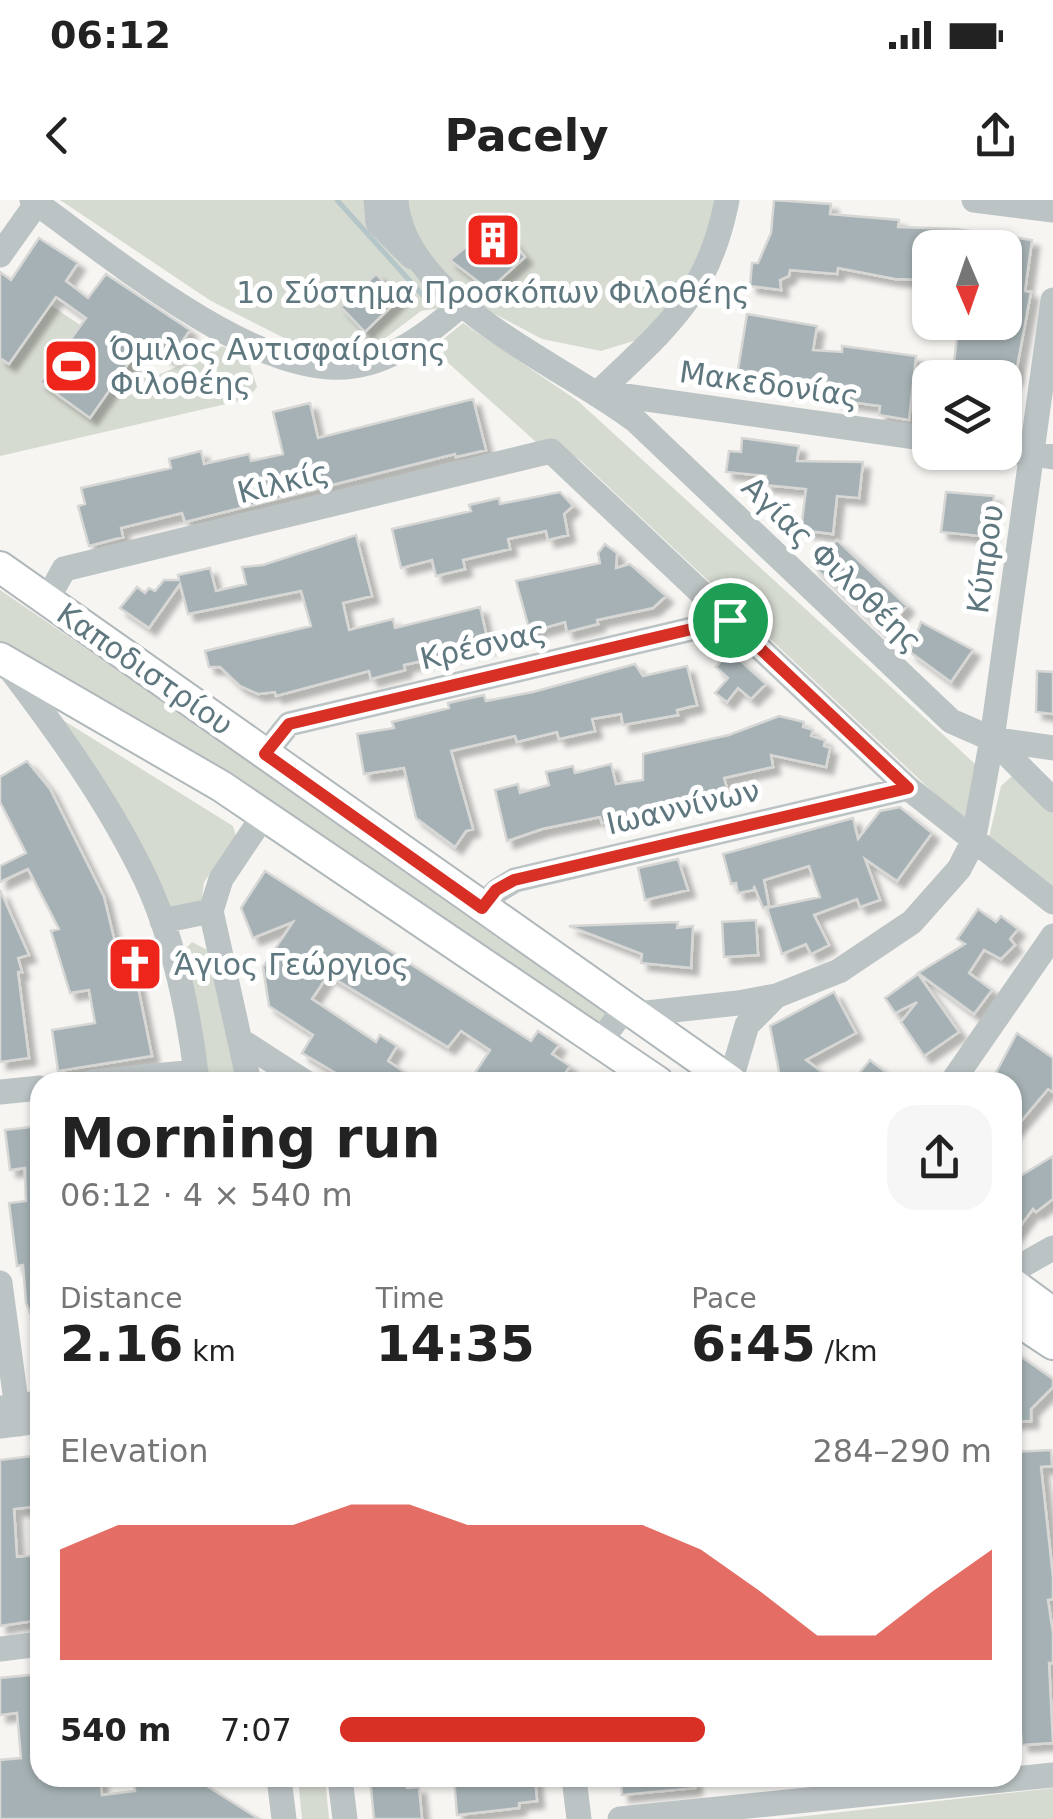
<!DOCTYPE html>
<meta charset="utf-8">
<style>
:root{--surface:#fff;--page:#f6f6f6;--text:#222;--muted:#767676;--accent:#d93025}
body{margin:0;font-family:"DejaVu Sans",sans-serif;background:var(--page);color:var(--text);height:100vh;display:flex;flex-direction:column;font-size:38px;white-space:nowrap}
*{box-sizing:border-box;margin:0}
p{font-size:32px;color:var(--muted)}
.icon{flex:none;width:55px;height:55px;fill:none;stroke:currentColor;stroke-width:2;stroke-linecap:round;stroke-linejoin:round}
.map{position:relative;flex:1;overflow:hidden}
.sheet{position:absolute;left:30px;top:872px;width:992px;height:715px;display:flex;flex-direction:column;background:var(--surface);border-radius:30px;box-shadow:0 2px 8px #0004}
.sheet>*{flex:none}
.needle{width:65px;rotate:178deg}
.buttons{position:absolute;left:912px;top:30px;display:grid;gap:20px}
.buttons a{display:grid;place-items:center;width:110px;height:110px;border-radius:20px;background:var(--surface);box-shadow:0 2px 8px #0004;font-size:50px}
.pin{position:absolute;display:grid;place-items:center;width:85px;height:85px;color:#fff;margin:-42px;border:5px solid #fff;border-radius:50%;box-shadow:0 2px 10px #0007}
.round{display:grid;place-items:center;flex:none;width:105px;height:105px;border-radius:30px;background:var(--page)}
.headline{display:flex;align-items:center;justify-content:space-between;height:170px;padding:0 30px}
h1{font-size:55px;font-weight:600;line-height:75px}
.figures{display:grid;grid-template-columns:repeat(3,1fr);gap:15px;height:170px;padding:10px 30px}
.figures div{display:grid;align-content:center}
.figures b{font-size:50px;font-weight:600}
.figures small{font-size:28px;font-weight:400}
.figures p{font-size:28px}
.chart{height:280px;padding:20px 30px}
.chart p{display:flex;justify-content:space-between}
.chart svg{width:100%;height:180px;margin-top:10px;fill:var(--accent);opacity:.7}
ul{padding:0 30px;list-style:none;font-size:32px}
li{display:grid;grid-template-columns:160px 120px 1fr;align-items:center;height:75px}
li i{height:25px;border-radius:12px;background:var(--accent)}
.status{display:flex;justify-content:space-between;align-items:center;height:70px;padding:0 50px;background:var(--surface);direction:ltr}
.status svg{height:28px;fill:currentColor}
header{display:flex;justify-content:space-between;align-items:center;height:130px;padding:0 30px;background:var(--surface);font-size:45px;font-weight:600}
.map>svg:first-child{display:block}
.green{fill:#d6dbd1}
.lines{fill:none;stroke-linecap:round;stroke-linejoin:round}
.stream{stroke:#b4c6c8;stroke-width:5}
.building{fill:#a5b1b4;stroke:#d7d7d5;stroke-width:2.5;filter:url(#shadow)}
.major-casing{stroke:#b1b8bb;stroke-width:34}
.minor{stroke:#bcc3c5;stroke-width:25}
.major{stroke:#fff;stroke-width:30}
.route-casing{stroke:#fff;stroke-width:20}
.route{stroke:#d93025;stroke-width:12}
.labels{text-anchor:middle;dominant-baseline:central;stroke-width:10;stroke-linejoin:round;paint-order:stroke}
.poi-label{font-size:30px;fill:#5f777f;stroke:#fff;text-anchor:start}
.street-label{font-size:30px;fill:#5f777f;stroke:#fff}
</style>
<div class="status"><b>06:12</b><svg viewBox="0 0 49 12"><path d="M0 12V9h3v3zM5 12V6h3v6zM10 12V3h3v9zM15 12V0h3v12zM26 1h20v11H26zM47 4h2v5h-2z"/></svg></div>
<header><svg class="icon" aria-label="back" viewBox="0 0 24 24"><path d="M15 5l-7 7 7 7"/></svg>Pacely<svg class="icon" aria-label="share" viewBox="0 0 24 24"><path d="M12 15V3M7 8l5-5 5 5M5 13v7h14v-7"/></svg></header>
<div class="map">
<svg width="1053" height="1619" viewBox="0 0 1053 1619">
<defs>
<filter id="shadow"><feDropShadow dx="7" dy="7" stdDeviation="2.5" flood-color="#0004"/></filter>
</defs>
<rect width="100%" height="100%" fill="#f6f5f2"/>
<path class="green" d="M 60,0 L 722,0 L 718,24 L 653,135 L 601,151 L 542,139 L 474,103 L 421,111 L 384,139 L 323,151 L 290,141 L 211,101 Z
M 0,71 L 156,176 L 223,146 L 248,159 L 257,187 L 248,199 L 0,256 Z
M 463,123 L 578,201 L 973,562 L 982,571 L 966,617 L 954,612 L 581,261 L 557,244 L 536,242 L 445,160 L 441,141 Z
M 0,390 L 318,606 L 608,813 L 602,826 L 0,442 Z
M 58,517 L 233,626 L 236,636 L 204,682 L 201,706 L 175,715 Z
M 1012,576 L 1053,610 L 1053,690 L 989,637 L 1001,586 Z
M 192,742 L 209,751 L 238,882 L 210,882 L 181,753 Z
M 298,1578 L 325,1578 L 329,1619 L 302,1619 Z
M 1053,1588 L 1053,1619 L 779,1619 Z"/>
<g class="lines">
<path class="stream" d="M 337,0 L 427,100"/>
</g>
<path class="building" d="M 774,0 L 831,4 L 830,14 L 899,20 L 898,27 L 956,29 L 1032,40 L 1025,91 L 1031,92 L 1015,178 L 952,178 L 958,130 L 1005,135 L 1005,48 L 930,48 L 930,80 L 895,79 L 838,68 L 837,74 L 790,70 L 789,76 L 780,80 L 781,90 L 750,86 L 752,63 L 758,63 L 771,33 Z
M 496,22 L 525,57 L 489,90 L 450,60 Z
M 39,38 L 78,63 L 66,81 L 88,98 L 106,74 L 190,130 L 170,159 L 144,141 L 90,218 L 40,182 L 86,118 L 65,103 L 56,97 L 9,164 L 0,158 L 0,72 L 11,80 Z
M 376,74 L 399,99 L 365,132 L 341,107 Z
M 747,114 L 817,126 L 813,150 L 842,152 L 842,146 L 916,156 L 909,220 L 879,215 L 880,206 L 836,200 L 837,188 L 740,179 L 737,176 Z
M 473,199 L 486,250 L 456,257 L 455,254 L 185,322 L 182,313 L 121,328 L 123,337 L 89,346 L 78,306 L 85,304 L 81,288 L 171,268 L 169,259 L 201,251 L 204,264 L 249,254 L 251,261 L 283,254 L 273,212 L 310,203 L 318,238 Z
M 742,238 L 799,246 L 797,261 L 863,262 L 859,298 L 837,296 L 833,334 L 801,330 L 806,289 L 765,285 L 766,276 L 726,272 L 729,251 L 741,252 Z
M 560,292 L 573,306 L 564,314 L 568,335 L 548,340 L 546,331 L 508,339 L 510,349 L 463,360 L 465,369 L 436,376 L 432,360 L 401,368 L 392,329 L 471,311 L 469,305 L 499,298 L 500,304 Z
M 946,292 L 994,296 L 990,337 L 941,332 Z
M 356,335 L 372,396 L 343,403 L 349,430 L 393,419 L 395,428 L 480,407 L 489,446 L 404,465 L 405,470 L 371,479 L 369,471 L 276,496 L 275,492 L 258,494 L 240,486 L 220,467 L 209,467 L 205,451 L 311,426 L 301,391 L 188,414 L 180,384 L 149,428 L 120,408 L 137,387 L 145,393 L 149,388 L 155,391 L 164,380 L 179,380 L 178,375 L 210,368 L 216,391 L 246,384 L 242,367 L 263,365 Z
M 837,340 L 907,406 L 883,432 L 813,366 Z
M 605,344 L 617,353 L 616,368 L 630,364 L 666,396 L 653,408 L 597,420 L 598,424 L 567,432 L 565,422 L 530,432 L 516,381 L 600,363 L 598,353 Z
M 921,422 L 973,450 L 951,482 L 910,452 Z
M 730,451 L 766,484 L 751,499 L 738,488 L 727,502 L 715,493 L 728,478 L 716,467 Z
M 635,464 L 643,476 L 687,466 L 697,505 L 677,510 L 678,515 L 623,525 L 621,514 L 592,519 L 595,531 L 559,539 L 557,532 L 517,542 L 515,536 L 451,551 L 473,629 L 466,631 L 455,647 L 416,618 L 404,568 L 364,574 L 357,534 L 394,528 L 392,522 L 449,508 L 448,503 L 484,495 L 486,501 L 533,492 Z
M 1037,471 L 1053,472 L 1053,514 L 1036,512 Z
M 779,516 L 804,522 L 803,527 L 813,530 L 811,536 L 825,540 L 824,546 L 830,548 L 826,567 L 771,555 L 773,567 L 724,578 L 728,592 L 602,623 L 600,617 L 542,629 L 507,641 L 495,590 L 518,584 L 520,593 L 549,585 L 546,572 L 573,566 L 575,573 L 611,564 L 616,584 L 643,580 L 643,554 L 729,535 Z
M 27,561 L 50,589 L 104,697 L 118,755 L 132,758 L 152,856 L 58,871 L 52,830 L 95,823 L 89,790 L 70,793 L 51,731 L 59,729 L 28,669 L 0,682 L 0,666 L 26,653 L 0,602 L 0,577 Z
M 900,607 L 932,633 L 897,681 L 865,659 L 880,700 L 860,707 L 857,699 L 814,715 L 829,745 L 811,754 L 806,744 L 782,754 L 767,708 L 820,697 L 809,666 L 764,680 L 769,706 L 763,708 L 754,686 L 754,690 L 738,693 L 736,683 L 731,684 L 723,654 L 853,618 L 858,639 L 880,611 Z
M 678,659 L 688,690 L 645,700 L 638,668 Z
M 265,671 L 531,841 L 538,831 L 559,845 L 552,854 L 570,866 L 559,882 L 469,882 L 490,850 L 461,831 L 448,847 L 328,775 L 312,799 L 376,842 L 380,835 L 397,846 L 388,861 L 419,882 L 351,882 L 302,853 L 313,835 L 269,806 L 263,767 L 293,722 L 253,738 L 241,708 Z
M 0,690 L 29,755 L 18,758 L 22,772 L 18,772 L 29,858 L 0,862 Z
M 978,709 L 996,722 L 1001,716 L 1018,729 L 1010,739 L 1015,745 L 1001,759 L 984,750 L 969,773 L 992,790 L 974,814 L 918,773 L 965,744 L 957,739 Z
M 756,720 L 758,755 L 724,757 L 722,722 Z
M 678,722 L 677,728 L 693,726 L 691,768 L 641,763 L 642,754 L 569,726 Z
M 918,774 L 959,832 L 924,856 L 901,822 L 917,802 L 895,813 L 885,798 Z
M 834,792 L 856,833 L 806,860 L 835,882 L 781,882 L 770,826 Z
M 1017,833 L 1053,858 L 1053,892 L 1048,889 L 1012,932 L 1012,882 L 991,882 Z
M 870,860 L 898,882 L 852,882 Z
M 40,926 L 40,1137 L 26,1103 L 23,1065 L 17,1066 L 9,1003 L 26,1001 L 25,968 L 10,970 L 5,930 Z
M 1053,956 L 1053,999 L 1036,1012 L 1033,1009 L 1012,1037 L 1012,991 L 1016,987 L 1012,981 Z
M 1012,1150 L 1053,1179 L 1053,1187 L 1031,1209 L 1031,1221 L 1012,1222 Z
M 1051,1250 L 1052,1266 L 1041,1267 L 1053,1377 L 1053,1399 L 1048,1400 L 1053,1433 L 1053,1463 L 1049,1463 L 1053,1543 L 1022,1545 L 1021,1533 L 1013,1533 L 1012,1522 L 1012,1252 Z
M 40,1255 L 40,1306 L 14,1309 L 17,1357 L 40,1355 L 40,1420 L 0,1426 L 0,1260 Z
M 40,1474 L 40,1578 L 100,1578 L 102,1595 L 135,1591 L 133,1578 L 199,1581 L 259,1619 L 0,1619 L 0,1560 L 21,1558 L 17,1513 L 0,1515 L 0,1478 Z
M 370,1578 L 406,1578 L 407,1588 L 419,1587 L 422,1619 L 374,1619 Z
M 454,1578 L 535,1578 L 537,1601 L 519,1603 L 519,1608 L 457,1615 Z
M 621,1578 L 694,1578 L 695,1588 L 622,1595 Z"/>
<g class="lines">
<g class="major-casing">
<path id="major" d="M 0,367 L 732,882
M 0,458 L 221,586 L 658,882
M 1012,1083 L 1053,1113
M 1012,1117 L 1053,1144"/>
</g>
<path class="minor" d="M 32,0 C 109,54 258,182 354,166 C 394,160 430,132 460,106
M 376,0 L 378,23 L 412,57
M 396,0 C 403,101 564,165 636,221 L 951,521 L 992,539 L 1053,548
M 974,0 L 1053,10
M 0,55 L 37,3
M 599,192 C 666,127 708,97 727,0
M 604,193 L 930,239
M 1005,250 L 1053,257
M 47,400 L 64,369 L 551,251 L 908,588 L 1053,702
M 8,466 C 59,533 110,604 146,680 C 174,740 190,817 197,882
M 992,539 L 1053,600
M 265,554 L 289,524 L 730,420
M 482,707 L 497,691 L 515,680 L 908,588
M 162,721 L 211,711
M 243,842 L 305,882
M 606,848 L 605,835 L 619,816 L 738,803 L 776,796 L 839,771 L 912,722 L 959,669 L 973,642 L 992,539 L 1053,100
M 92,882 L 196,872
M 249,882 L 211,711 L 221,679 L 264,615
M 730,882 L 747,825 L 776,796
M 952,882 L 1053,736
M 0,892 L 40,888
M 1012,1071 L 1053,1048
M 0,1083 L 19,1224
M 0,1208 L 40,1203
M 0,1226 L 40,1221
M 0,1449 L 40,1444
M 279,1578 L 284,1619
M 340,1578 L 345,1619
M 574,1578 L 579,1619
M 620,1619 L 1053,1575"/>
<use href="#major" class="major"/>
</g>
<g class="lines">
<g class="route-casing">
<path id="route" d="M 730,420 L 908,588 L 514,680 L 496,690 L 482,708 L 265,554 L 289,524 Z"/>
</g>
<use href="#route" class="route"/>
</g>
<defs>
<g id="building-square" transform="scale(2.875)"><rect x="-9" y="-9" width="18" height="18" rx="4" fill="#ed251a" stroke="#fff"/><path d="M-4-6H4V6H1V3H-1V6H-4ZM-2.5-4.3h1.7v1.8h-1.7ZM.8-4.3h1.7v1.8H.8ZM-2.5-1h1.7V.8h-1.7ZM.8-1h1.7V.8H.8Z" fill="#fff"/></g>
<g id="stadium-square" transform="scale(2.875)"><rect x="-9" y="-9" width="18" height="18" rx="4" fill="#ed251a" stroke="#fff"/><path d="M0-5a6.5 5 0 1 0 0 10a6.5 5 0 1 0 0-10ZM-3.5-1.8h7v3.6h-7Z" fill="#fff"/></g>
<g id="church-square" transform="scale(2.875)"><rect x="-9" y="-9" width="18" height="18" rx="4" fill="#ed251a" stroke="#fff"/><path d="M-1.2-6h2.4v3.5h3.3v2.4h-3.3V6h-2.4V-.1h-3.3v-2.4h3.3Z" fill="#fff"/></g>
</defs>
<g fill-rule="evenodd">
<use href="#building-square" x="493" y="40"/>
<use href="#stadium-square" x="71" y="166"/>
<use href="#church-square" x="135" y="764"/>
</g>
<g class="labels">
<g class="poi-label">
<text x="493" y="92" text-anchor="middle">1ο Σύστημα Προσκόπων Φιλοθέης</text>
<text x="110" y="149">Όμιλος Αντισφαίρισης<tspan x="110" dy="34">Φιλοθέης</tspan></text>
<text x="174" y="764">Άγιος Γεώργιος</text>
</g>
<g class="street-label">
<text transform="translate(769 184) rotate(8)">Μακεδονίας</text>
<text transform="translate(283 282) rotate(-14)">Κιλκίς</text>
<text transform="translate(985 359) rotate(-82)">Κύπρου</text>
<text transform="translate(832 364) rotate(44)">Αγίας Φιλοθέης</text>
<text transform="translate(483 445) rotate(-13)">Κρέσνας</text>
<text transform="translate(145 469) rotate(35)">Καποδιστρίου</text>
<text transform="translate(683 607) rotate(-13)">Ιωαννίνων</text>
</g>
</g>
</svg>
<div class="buttons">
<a><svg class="needle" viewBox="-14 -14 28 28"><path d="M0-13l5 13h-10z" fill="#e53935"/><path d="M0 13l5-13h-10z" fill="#767676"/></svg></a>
<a><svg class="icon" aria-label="layers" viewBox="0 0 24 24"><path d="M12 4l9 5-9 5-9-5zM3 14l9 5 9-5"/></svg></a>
</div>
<div class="pin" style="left:730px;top:420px;background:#1e9e55"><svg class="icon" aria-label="arrive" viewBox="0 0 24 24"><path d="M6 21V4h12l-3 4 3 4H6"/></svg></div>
<section class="sheet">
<div class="headline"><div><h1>Morning run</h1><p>06:12 · 4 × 540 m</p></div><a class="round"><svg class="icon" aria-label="share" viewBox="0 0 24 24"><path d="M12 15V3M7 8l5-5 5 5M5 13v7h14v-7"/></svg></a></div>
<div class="figures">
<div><p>Distance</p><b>2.16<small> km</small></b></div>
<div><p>Time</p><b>14:35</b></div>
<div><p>Pace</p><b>6:45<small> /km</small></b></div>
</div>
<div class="chart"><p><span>Elevation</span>284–290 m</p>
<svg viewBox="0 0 160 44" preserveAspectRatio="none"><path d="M0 44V17L10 11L20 11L30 11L40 11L50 6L60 6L70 11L80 11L90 11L100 11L110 17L120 27L130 38L140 38L150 27L160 17V44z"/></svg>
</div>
<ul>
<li><b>540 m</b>7:07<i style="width:56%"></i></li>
</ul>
</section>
</div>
